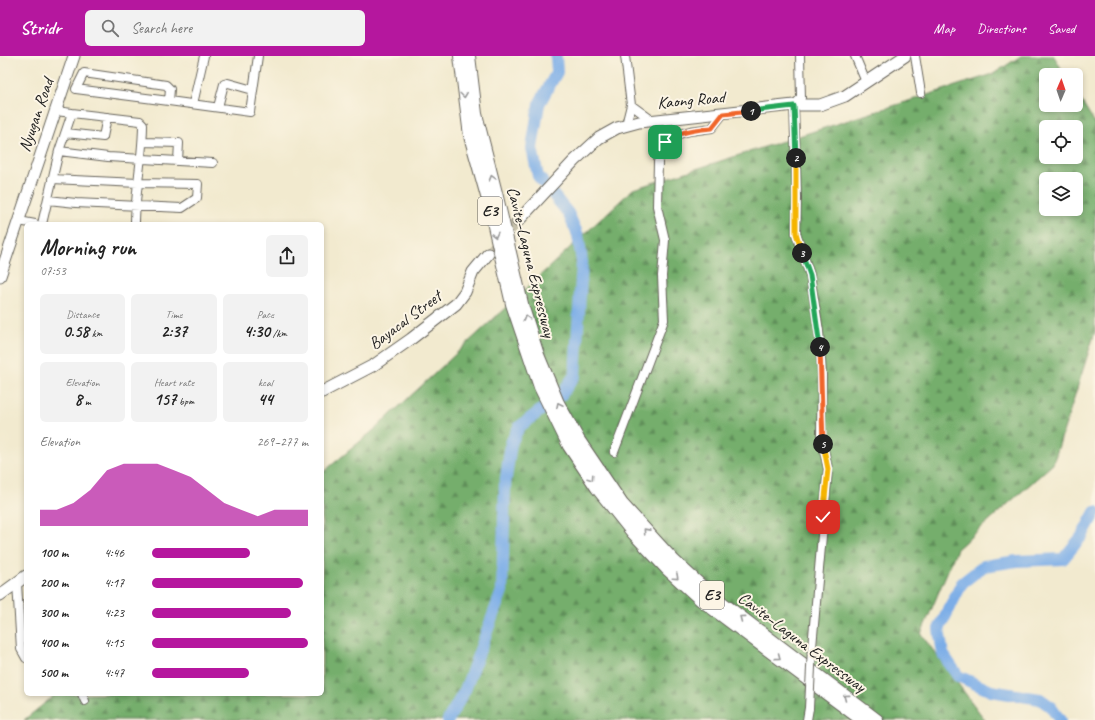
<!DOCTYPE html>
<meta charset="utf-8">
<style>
:root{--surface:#fff;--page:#f2f2f2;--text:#222;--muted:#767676;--accent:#b5179e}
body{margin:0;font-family:Caveat,sans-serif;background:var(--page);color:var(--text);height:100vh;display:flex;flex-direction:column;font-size:15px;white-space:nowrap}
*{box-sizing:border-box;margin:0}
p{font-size:13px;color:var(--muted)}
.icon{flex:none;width:22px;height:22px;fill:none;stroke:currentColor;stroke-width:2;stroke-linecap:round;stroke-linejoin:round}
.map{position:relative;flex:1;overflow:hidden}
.side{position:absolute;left:24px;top:166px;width:300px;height:474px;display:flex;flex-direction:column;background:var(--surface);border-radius:6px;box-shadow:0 2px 6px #0003}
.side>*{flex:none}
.needle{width:26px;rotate:2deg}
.fabs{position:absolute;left:1039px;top:12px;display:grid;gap:8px}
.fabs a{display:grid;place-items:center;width:44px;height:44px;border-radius:6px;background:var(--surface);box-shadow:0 2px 6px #0003;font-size:20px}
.pin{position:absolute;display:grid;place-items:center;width:34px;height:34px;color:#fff;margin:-17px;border-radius:8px;box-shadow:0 2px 6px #0006}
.km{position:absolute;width:20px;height:20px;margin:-10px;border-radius:50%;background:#222;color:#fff;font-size:11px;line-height:20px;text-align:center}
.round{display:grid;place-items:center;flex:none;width:42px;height:42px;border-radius:6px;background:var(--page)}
.overview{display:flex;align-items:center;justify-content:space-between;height:68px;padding:0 16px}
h1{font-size:22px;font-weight:600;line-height:30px}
.metrics{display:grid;grid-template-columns:repeat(3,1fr);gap:6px;height:68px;padding:4px 16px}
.metrics div{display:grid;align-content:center;border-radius:6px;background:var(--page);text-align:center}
.metrics b{font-size:17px;font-weight:600}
.metrics small{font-size:11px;font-weight:400}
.metrics p{font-size:11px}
.chart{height:112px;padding:8px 16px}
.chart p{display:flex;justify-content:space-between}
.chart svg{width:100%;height:72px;margin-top:4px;fill:var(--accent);opacity:.7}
ul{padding:0 16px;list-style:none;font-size:13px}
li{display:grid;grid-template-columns:64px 48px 1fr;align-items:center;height:30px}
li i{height:10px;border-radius:5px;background:var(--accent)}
header{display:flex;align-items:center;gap:24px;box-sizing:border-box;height:56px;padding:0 20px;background:var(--accent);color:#fff}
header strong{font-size:19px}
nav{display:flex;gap:22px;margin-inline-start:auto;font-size:14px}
.search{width:280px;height:36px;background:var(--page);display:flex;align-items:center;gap:10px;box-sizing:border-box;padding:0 14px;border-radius:6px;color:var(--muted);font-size:15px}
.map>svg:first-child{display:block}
.forest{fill:url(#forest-firs);stroke:#486544;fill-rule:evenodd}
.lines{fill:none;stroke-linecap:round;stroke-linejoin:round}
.river{stroke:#7bade7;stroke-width:12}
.major-tunnel{stroke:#c7c1ab;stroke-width:11;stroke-dasharray:11 5.5;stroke-linecap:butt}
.minor-casing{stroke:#67645b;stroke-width:10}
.major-casing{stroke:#67645b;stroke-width:13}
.highway-casing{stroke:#67645b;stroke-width:14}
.minor{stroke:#fff;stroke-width:8}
.major{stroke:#fff;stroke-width:11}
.highway{stroke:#fff;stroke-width:12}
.minor-bridge-casing{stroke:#67645b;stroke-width:10;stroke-linecap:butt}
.minor-bridge{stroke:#fff;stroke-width:8}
.oneway{stroke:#999}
.split-1-casing{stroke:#fff;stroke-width:8}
.split-2-casing{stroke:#fff;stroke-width:8}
.split-3-casing{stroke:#fff;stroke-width:8}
.split-4-casing{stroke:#fff;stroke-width:8}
.split-5-casing{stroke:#fff;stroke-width:8}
.split-6-casing{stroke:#fff;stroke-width:8}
.split-1{stroke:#f0652b;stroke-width:5}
.split-2{stroke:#22a559;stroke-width:5}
.split-3{stroke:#f5b400;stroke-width:5}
.split-4{stroke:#22a559;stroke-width:5}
.split-5{stroke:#f0652b;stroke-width:5}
.split-6{stroke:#f5b400;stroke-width:5}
.labels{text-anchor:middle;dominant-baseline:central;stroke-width:4;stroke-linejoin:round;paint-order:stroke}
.shield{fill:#fcf5e5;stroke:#5f5d58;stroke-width:1}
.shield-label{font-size:16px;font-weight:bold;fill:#1c1c1c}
.street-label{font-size:17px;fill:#1c1c1c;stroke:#fcf5e5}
</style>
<header>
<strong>Stridr</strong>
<div class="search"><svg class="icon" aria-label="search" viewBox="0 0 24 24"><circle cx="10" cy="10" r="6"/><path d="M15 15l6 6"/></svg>Search here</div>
<nav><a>Map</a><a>Directions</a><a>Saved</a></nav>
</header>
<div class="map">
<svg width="1095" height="664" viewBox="0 0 1095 664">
<defs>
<pattern id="forest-firs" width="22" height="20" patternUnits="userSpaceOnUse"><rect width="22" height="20" fill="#75ae6c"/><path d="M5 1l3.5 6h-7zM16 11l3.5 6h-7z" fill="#5f8d58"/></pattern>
</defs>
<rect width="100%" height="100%" fill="#fcf5e5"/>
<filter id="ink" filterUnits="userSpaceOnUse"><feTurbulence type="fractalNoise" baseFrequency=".025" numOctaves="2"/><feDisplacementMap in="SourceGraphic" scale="8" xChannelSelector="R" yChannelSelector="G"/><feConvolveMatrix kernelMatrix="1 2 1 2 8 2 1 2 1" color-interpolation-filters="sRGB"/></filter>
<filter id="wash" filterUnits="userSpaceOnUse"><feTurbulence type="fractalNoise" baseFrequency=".012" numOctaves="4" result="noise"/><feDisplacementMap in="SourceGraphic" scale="16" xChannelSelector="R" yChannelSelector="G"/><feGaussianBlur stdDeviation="0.9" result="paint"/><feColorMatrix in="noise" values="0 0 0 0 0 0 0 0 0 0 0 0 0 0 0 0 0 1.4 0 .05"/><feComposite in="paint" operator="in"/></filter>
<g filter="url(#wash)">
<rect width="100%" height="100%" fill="#f2eacf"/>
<path class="forest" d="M 1021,0 L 1054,0 L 1065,19 L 1046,19 L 1046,49 L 1076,49 L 1076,36 L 1095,67 L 1095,276 L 1053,408 L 957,493 L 921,578 L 985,664 L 24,664 L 56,638 L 322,638 L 322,417 L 375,373 L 633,133 L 993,18 ZM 1046,71 L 1076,71 L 1076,101 L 1046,101 ZM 1046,123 L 1076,123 L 1076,153 L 1046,153 Z"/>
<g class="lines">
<path class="river" d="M 448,664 L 465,634 L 502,535 L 505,429 L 511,387 L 519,371 L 561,339 L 575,319 L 582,206 L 578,179 L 568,157 L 538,120 L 532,92 L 539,48 L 557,16 L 556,0
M 1060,664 L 1050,650 L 1040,643 L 991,635 L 958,620 L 943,598 L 939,573 L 962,527 L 984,510 L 1017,505 L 1063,503 L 1082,480 L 1095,456"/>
</g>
</g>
<g filter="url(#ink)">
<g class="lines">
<path class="major-tunnel" d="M 488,198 L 518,165"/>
<g class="minor-casing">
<path id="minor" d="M 625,0 L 631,49 L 626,69
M 800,0 L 801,42 L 794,49 L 797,142 L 796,177 L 810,219 L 819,275 L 822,319 L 821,380 L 828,413 L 812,591
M 855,0 L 866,26
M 915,0 L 921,37
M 84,17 L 166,29 L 170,33 L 169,45 L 76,33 Z
M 169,45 L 250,56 L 258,0
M 193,48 L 204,0
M 631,49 L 653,65
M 218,51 L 224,28 L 228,27 L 253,34
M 56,55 L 72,57
M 66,77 L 103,81 L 107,61
M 143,86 L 179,87 L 178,105
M 59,95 L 72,57 L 140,65 L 143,68 C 143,102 135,134 135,168
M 48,144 L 76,147 L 182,152 L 197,142 L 198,128 L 138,127 L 52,123
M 19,165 L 35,168
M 42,168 L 59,95 L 108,101 L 213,107
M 614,396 L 664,264 L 662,220 L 665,184 L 657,150 L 658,106 L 662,92 L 665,86 L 672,80 L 690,75 L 712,72 L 723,58
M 17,527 L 21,593 L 26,602
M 82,638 L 85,645
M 807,664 L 809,652"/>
</g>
<g class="major-casing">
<path id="major" d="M 518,165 L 574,105 L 599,82 L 617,72 L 639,66 L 794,49 L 820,49 L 845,40 L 905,0
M 0,220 L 74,0
M 322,336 L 374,309 L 411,283 L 456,248 L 465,236 L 473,216 L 488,198
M 0,539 L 26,520"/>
</g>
<g class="highway-casing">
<path id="highway" d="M 460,0 L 470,80 L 488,144 L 512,248 L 540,331 L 569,390 L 597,432 L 633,477 L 666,512 L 701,544 L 862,664
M 469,0 L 476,58 L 497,141 L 523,252 L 538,299 L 558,347 L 578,383 L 622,448 L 674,505 L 708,536 L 877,664"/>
</g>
<use href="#minor" class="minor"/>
<use href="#major" class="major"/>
<use href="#highway" class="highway"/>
<g class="minor-bridge-casing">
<path id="minor-bridge" d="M 809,652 L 812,591"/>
</g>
<use href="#minor-bridge" class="minor-bridge"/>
</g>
<defs><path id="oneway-chevron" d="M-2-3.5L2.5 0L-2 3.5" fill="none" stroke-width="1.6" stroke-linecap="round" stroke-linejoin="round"/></defs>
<g class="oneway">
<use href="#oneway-chevron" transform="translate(464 39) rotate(83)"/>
<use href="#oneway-chevron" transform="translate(492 122) rotate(-106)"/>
<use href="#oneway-chevron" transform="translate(495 179) rotate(77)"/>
<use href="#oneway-chevron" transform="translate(526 262) rotate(-107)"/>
<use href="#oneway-chevron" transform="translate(559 349) rotate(-116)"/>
<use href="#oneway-chevron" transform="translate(591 422) rotate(56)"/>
<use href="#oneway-chevron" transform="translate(646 475) rotate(-132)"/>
<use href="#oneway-chevron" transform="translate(676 521) rotate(42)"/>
<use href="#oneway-chevron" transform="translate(742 562) rotate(-143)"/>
<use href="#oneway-chevron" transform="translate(778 601) rotate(37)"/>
<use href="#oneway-chevron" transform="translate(846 641) rotate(-143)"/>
</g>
</g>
<g class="lines" filter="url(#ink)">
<g class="split-1-casing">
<path id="split-1" d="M 665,86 C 678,75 696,74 712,72 L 723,58 L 751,55"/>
</g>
<g class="split-2-casing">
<path id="split-2" d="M 751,55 L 794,50 L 796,102"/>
</g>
<g class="split-3-casing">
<path id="split-3" d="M 796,102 L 796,177 L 802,197"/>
</g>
<g class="split-4-casing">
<path id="split-4" d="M 802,197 L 810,219 L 820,291"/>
</g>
<g class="split-5-casing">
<path id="split-5" d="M 820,291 L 823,388"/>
</g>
<g class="split-6-casing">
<path id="split-6" d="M 823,388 L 828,413 L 823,461"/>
</g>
<use href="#split-1" class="split-1"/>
<use href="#split-2" class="split-2"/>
<use href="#split-3" class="split-3"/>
<use href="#split-4" class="split-4"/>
<use href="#split-5" class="split-5"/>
<use href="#split-6" class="split-6"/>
</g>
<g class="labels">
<g class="shield">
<rect x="478" y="141" width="24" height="28" rx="3"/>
<rect x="700" y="525" width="24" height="28" rx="3"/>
</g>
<g class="shield-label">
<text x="490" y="155">E3</text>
<text x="712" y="539">E3</text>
</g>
<g class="street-label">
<text transform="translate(691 44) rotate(-5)">Kaong Road</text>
<text transform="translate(36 59) rotate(-71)">Nyugan Road</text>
<text transform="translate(531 206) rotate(76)">Cavite–Laguna Expressway</text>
<text transform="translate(405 264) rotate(-37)">Bayacal Street</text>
<text transform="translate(802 586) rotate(37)">Cavite–Laguna Expressway</text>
</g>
</g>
</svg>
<div class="fabs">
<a><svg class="needle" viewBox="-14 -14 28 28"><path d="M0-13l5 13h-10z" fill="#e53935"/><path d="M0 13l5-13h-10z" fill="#767676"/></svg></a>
<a><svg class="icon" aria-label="locate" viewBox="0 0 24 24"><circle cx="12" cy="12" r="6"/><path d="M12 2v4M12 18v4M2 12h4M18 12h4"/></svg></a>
<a><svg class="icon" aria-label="layers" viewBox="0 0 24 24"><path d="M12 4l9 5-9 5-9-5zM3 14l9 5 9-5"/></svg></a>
</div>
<div class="pin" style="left:665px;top:86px;background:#1e9e55"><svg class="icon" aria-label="arrive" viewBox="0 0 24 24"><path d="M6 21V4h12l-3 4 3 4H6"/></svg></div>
<div class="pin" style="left:823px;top:461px;background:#d93025"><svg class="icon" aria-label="check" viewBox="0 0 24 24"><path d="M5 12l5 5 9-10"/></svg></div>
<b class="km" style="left:751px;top:55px">1</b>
<b class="km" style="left:796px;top:102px">2</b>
<b class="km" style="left:802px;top:197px">3</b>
<b class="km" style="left:820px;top:291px">4</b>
<b class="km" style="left:823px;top:388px">5</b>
<section class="side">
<div class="overview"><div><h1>Morning run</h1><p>07:53</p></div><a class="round"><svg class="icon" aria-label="share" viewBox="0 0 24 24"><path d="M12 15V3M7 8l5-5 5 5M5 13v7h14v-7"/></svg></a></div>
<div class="metrics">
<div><p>Distance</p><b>0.58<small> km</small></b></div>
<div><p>Time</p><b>2:37</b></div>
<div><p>Pace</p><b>4:30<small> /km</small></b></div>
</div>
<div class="metrics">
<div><p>Elevation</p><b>8<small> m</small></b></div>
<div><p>Heart rate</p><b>157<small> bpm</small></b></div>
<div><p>kcal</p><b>44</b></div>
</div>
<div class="chart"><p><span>Elevation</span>269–277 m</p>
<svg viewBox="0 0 160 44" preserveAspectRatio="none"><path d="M0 44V34L10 34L20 30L30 22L40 10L50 6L60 6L70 6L80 10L90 14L100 22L110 30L120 34L130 38L140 34L150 34L160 34V44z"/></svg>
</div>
<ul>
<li><b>100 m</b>4:46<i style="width:63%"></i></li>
<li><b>200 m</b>4:17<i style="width:97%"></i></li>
<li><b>300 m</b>4:23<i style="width:89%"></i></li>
<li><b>400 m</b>4:15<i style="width:100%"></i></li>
<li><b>500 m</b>4:47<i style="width:62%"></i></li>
</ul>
</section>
</div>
